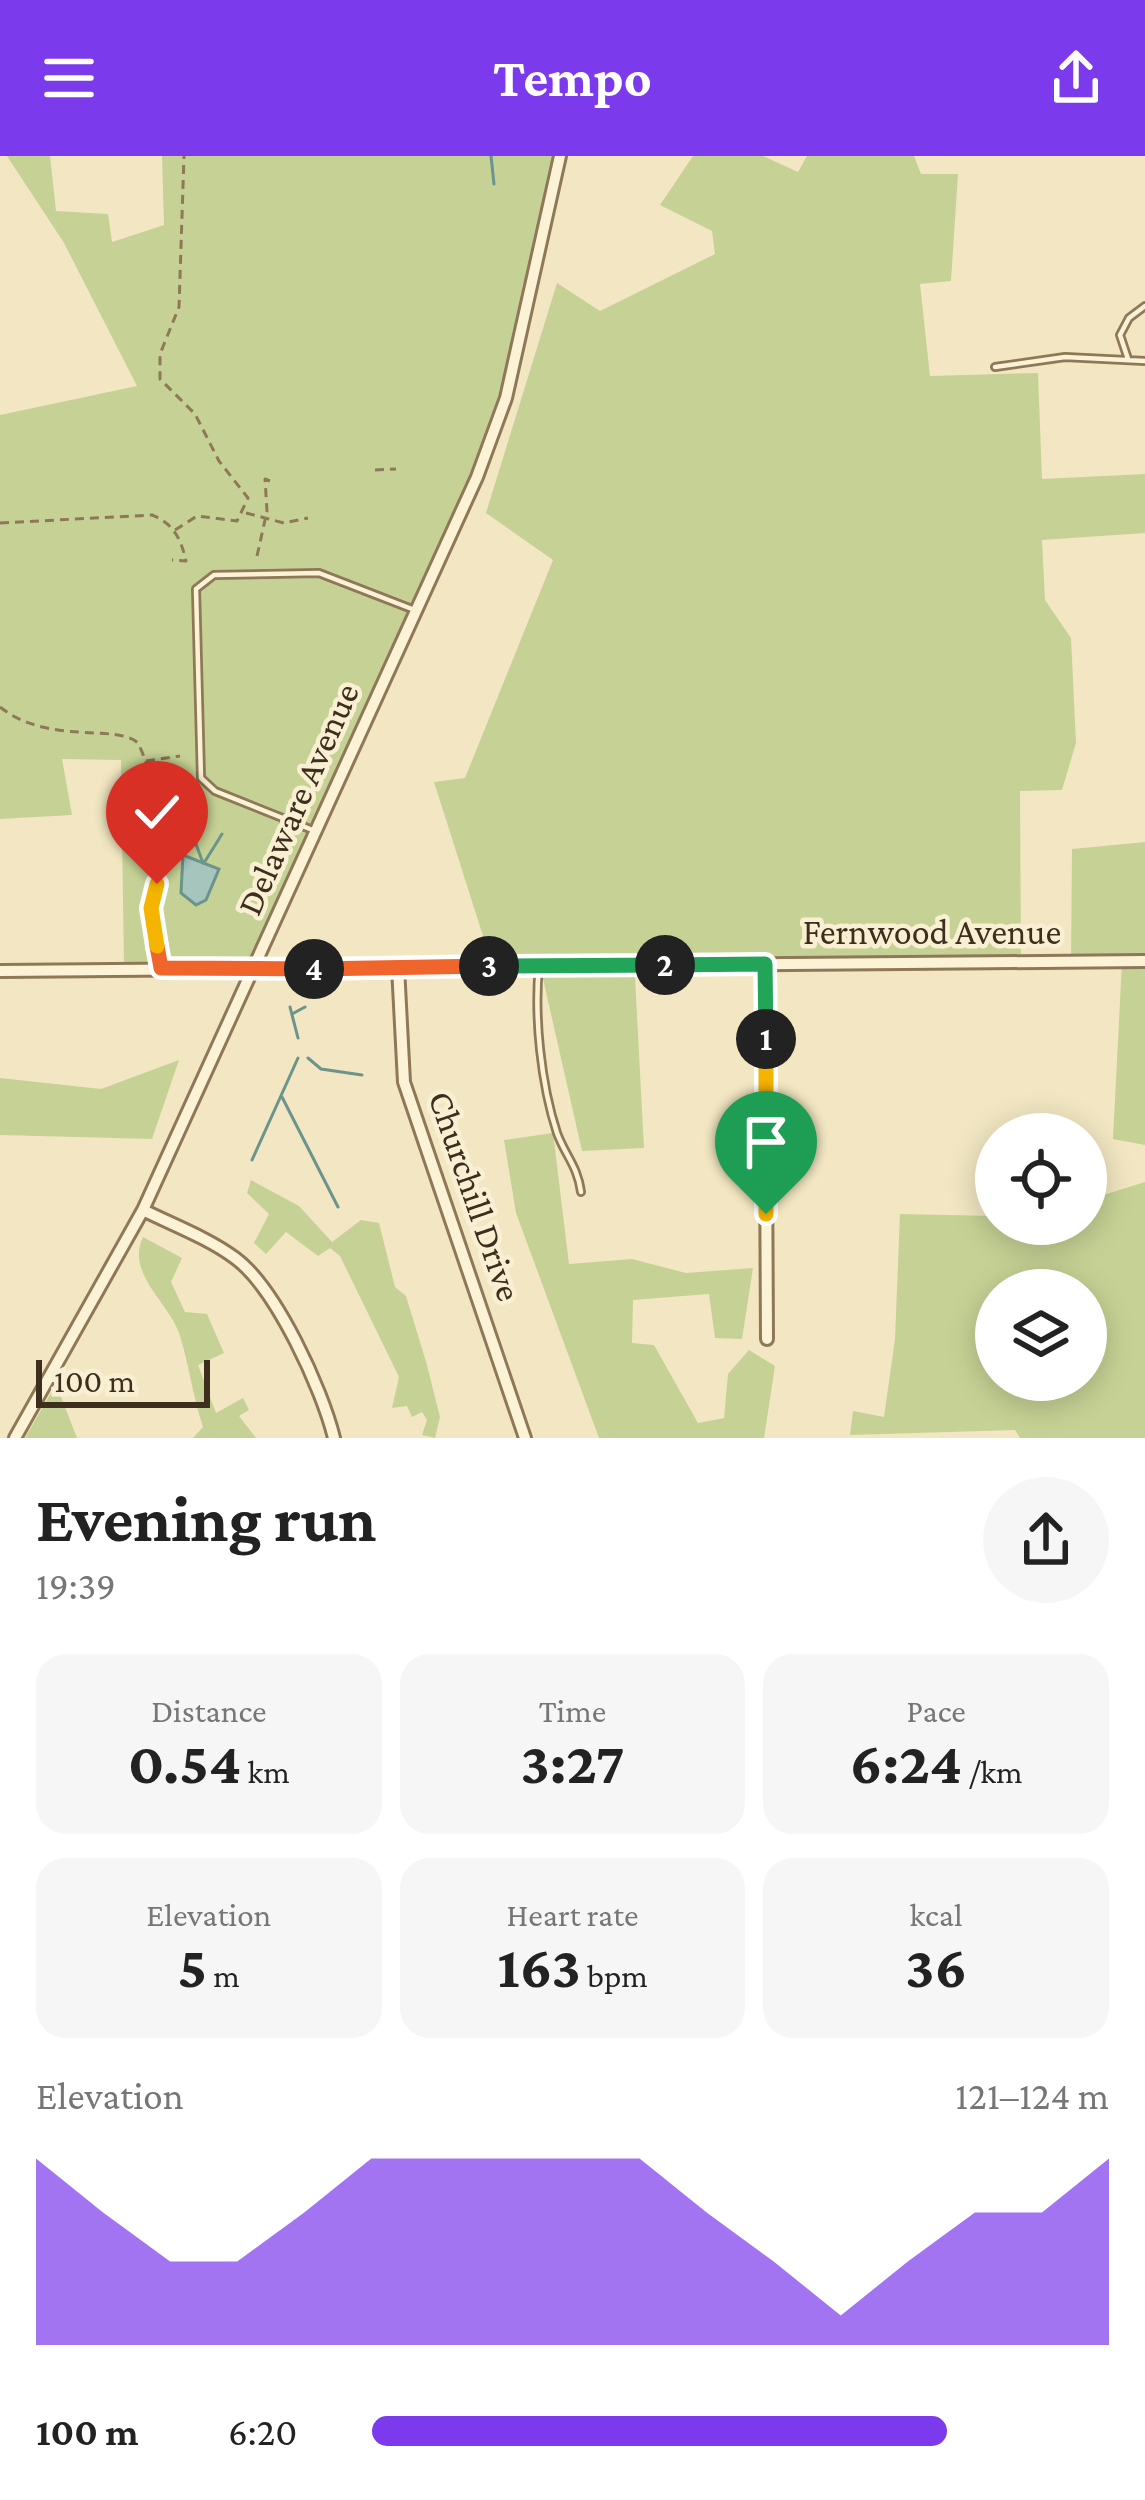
<!DOCTYPE html>
<meta charset="utf-8">
<style>
:root{--surface:#fff;--page:#f6f6f6;--text:#222;--muted:#767676;--accent:#7c3aed}
body{margin:0;font-family:"Crimson Pro",serif;background:var(--page);color:var(--text);height:100vh;display:flex;flex-direction:column;font-size:45px;white-space:nowrap}
*{box-sizing:border-box;margin:0}
p{font-size:39px;color:var(--muted)}
.icon{flex:none;width:66px;height:66px;fill:none;stroke:currentColor;stroke-width:2;stroke-linecap:round;stroke-linejoin:round}
.map{position:relative;height:1282px;overflow:hidden}
.drawer{display:flex;flex-direction:column;background:var(--surface);flex:1}
.drawer>*{flex:none}
.tools{position:absolute;left:975px;top:957px;display:grid;gap:24px}
.tools a{display:grid;place-items:center;width:132px;height:132px;border-radius:50%;background:var(--surface);box-shadow:0 6px 30px #0003;font-size:60px}
.scale{position:absolute;left:36px;bottom:30px;width:174px;box-sizing:border-box;padding-left:12px;border:6px solid #3d2e1d;border-top:0;font-size:33px;line-height:42px;white-space:nowrap;color:#3d2e1d;-webkit-text-stroke:9px #f9f0d3;paint-order:stroke}
.pin{position:absolute;display:grid;place-items:center;width:102px;height:102px;color:#fff;margin:-123px -51px;border-radius:50% 50% 50% 0;rotate:-45deg;box-shadow:0 0 12px #0007}
.pin .icon{rotate:45deg}
.km{position:absolute;width:60px;height:60px;margin:-30px;border-radius:50%;background:#222;color:#fff;font-size:33px;line-height:60px;text-align:center}
.round{display:grid;place-items:center;flex:none;width:126px;height:126px;border-radius:63px;background:var(--page)}
.overview{display:flex;align-items:center;justify-content:space-between;height:204px;padding:0 36px}
h1{font-size:66px;font-weight:700;line-height:90px}
.figures{display:grid;grid-template-columns:repeat(3,1fr);gap:18px;height:204px;padding:12px 36px}
.figures div{display:grid;align-content:center;border-radius:30px;background:var(--page);text-align:center}
.figures b{font-size:60px;font-weight:700}
.figures small{font-size:33px;font-weight:400}
.figures p{font-size:33px}
.chart{height:336px;padding:24px 36px}
.chart p{display:flex;justify-content:space-between}
.chart svg{width:100%;height:216px;margin-top:12px;fill:var(--accent);opacity:.7}
ul{padding:0 36px;list-style:none;font-size:39px}
li{display:grid;grid-template-columns:192px 144px 1fr;align-items:center;height:90px}
li i{height:30px;border-radius:15px;background:var(--accent)}
header{display:flex;justify-content:space-between;align-items:center;height:156px;padding:0 36px;background:var(--accent);color:#fff;font-size:54px;font-weight:700}
.map>svg:first-child{display:block}
.green{fill:#c6d295;fill-rule:evenodd}
.water{fill:#a5c5bd;stroke:#6b948d;stroke-width:3}
.lines{fill:none;stroke-linecap:round;stroke-linejoin:round}
.stream{stroke:#6b948d;stroke-width:3}
.service-casing{stroke:#8e7857;stroke-width:10}
.minor-casing{stroke:#8e7857;stroke-width:16}
.path{stroke:#8e7857;stroke-width:3;stroke-dasharray:9 6;stroke-linecap:butt}
.service{stroke:#fcf3d7;stroke-width:4.5}
.minor{stroke:#fcf3d7;stroke-width:10}
.split-1-casing{stroke:#fff;stroke-width:24}
.split-2-casing{stroke:#fff;stroke-width:24}
.split-3-casing{stroke:#fff;stroke-width:24}
.split-4-casing{stroke:#fff;stroke-width:24}
.split-5-casing{stroke:#fff;stroke-width:24}
.split-6-casing{stroke:#fff;stroke-width:24}
.split-1{stroke:#f5b400;stroke-width:15}
.split-2{stroke:#22a559;stroke-width:15}
.split-3{stroke:#22a559;stroke-width:15}
.split-4{stroke:#f0652b;stroke-width:15}
.split-5{stroke:#f0652b;stroke-width:15}
.split-6{stroke:#f5b400;stroke-width:15}
.labels{text-anchor:middle;dominant-baseline:central;stroke-width:9;stroke-linejoin:round;paint-order:stroke}
.street-label{font-size:36px;fill:#3d2e1d;stroke:#f9f0d3}
</style>
<header><svg class="icon" aria-label="menu" viewBox="0 0 24 24"><path d="M4 6h16M4 12h16M4 18h16"/></svg>Tempo<svg class="icon" aria-label="share" viewBox="0 0 24 24"><path d="M12 15V3M7 8l5-5 5 5M5 13v7h14v-7"/></svg></header>
<div class="map">
<svg width="1145" height="1282" viewBox="0 0 1145 1282">
<rect width="100%" height="100%" fill="#f2e7c2"/>
<path class="green" d="M 7,0 L 50,0 L 56,55 L 108,58 L 112,86 L 164,69 L 162,0 L 559,0 L 500,262 L 253,814 L 124,812 L 121,604 L 62,603 L 72,659 L 0,663 L 0,259 L 137,230 L 64,87 Z
M 693,0 L 763,0 L 798,16 L 807,0 L 914,0 L 921,18 L 958,18 L 951,125 L 920,128 L 930,220 L 1038,217 L 1042,323 L 1145,318 L 1145,377 L 1042,384 L 1045,444 L 1071,482 L 1076,587 L 1062,634 L 1020,635 L 1021,805 L 634,802 L 644,992 L 582,995 L 539,805 L 491,805 L 434,626 L 465,622 L 553,404 L 486,357 L 557,127 L 600,155 L 715,98 L 712,75 L 660,49 Z
M 1145,686 L 1145,989 L 1113,983 L 1122,806 L 1071,805 L 1072,693 Z
M 179,904 L 152,983 L 0,979 L 0,922 L 101,933 Z
M 553,977 L 569,1108 L 632,1103 L 686,1117 L 753,1112 L 742,1183 L 715,1182 L 709,1138 L 633,1144 L 632,1187 L 654,1189 L 698,1267 L 724,1262 L 728,1218 L 749,1194 L 775,1210 L 764,1282 L 599,1282 L 516,1057 L 504,984 Z
M 251,1024 L 299,1050 L 332,1086 L 361,1064 L 379,1067 L 395,1131 L 406,1140 L 427,1209 L 440,1261 L 435,1282 L 422,1279 L 427,1264 L 422,1256 L 412,1261 L 407,1250 L 392,1252 L 399,1221 L 340,1100 L 330,1092 L 318,1100 L 286,1076 L 266,1098 L 254,1087 L 269,1058 L 247,1037 Z
M 1145,1026 L 1145,1282 L 1020,1282 L 1015,1274 L 850,1279 L 853,1255 L 884,1261 L 895,1183 L 900,1058 L 996,1060 L 996,1068 L 1086,1068 L 1086,1037 L 1097,1041 ZM 996,1134 L 1086,1134 L 1086,1224 L 996,1224 Z
M 143,1081 L 182,1102 L 171,1126 L 185,1156 L 207,1158 L 224,1197 L 198,1209 L 216,1257 L 243,1242 L 249,1254 L 239,1260 L 256,1282 L 193,1282 L 203,1271 C 193,1241 189,1209 180,1180 C 171,1148 125,1118 143,1081 Z
M 56,1228 L 77,1282 L 25,1282 Z"/>
<path class="water" d="M 183,699 L 219,713 L 206,744 L 196,749 L 181,737 Z"/>
<g class="lines">
<path class="stream" d="M 491,0 L 494,28
M 187,664 L 203,707
M 204,707 L 222,678
M 290,851 L 298,882
M 292,858 L 305,851
M 308,902 L 321,913 L 362,919
M 282,941 L 338,1051
M 252,1004 L 298,902"/>
<g class="service-casing">
<path id="service" d="M 1128,203 L 1120,179 L 1129,162 L 1145,150
M 995,211 L 1065,201 L 1145,205
M 315,675 L 215,635 L 201,622 L 196,433 L 214,419 L 319,417 L 412,453
M 539,810 C 534,861 541,928 557,977 C 565,999 578,1011 581,1036"/>
</g>
<g class="minor-casing">
<path id="minor" d="M 765,808 L 767,1183
M 398,811 L 404,926 L 525,1282
M 0,815 L 1145,805
M 143,1054 C 173,1069 208,1082 235,1102 C 276,1132 322,1233 334,1282
M 15,1282 L 143,1054 L 477,321 L 506,242 L 560,0"/>
</g>
<path class="path" d="M 375,314 L 396,313
M 246,357 L 284,367 L 308,362
M 0,367 L 152,359 C 174,368 181,383 186,405 L 172,404
M 175,374 L 197,360 L 237,365 L 248,342 L 219,305 L 195,258 L 160,223 L 160,198 L 179,151 L 184,0
M 257,400 L 267,355 L 265,323 L 270,325
M 0,551 C 49,590 116,567 138,587 C 169,649 147,737 160,805
M 146,605 L 180,600"/>
<use href="#service" class="service"/>
<use href="#minor" class="minor"/>
</g>
<g class="lines">
<g class="split-1-casing">
<path id="split-1" d="M 766,883 L 766,1058"/>
</g>
<g class="split-2-casing">
<path id="split-2" d="M 665,809 L 765,808 L 766,883"/>
</g>
<g class="split-3-casing">
<path id="split-3" d="M 489,810 L 665,809"/>
</g>
<g class="split-4-casing">
<path id="split-4" d="M 314,813 L 489,810"/>
</g>
<g class="split-5-casing">
<path id="split-5" d="M 157,790 L 161,812 L 314,813"/>
</g>
<g class="split-6-casing">
<path id="split-6" d="M 157,728 L 151,752 L 157,790"/>
</g>
<use href="#split-1" class="split-1"/>
<use href="#split-2" class="split-2"/>
<use href="#split-3" class="split-3"/>
<use href="#split-4" class="split-4"/>
<use href="#split-5" class="split-5"/>
<use href="#split-6" class="split-6"/>
</g>
<g class="labels">
<g class="street-label">
<text transform="translate(298 643) rotate(-66)">Delaware Avenue</text>
<text x="932" y="776">Fernwood Avenue</text>
<text transform="translate(475 1040) rotate(71)">Churchill Drive</text>
</g>
</g>
</svg>
<div class="tools">
<a><svg class="icon" aria-label="locate" viewBox="0 0 24 24"><circle cx="12" cy="12" r="6"/><path d="M12 2v4M12 18v4M2 12h4M18 12h4"/></svg></a>
<a><svg class="icon" aria-label="layers" viewBox="0 0 24 24"><path d="M12 4l9 5-9 5-9-5zM3 14l9 5 9-5"/></svg></a>
</div>
<div class="scale">100 m</div>
<div class="pin" style="left:766px;top:1058px;background:#1e9e55"><svg class="icon" aria-label="arrive" viewBox="0 0 24 24"><path d="M6 21V4h12l-3 4 3 4H6"/></svg></div>
<div class="pin" style="left:157px;top:728px;background:#d93025"><svg class="icon" aria-label="check" viewBox="0 0 24 24"><path d="M5 12l5 5 9-10"/></svg></div>
<b class="km" style="left:766px;top:883px">1</b>
<b class="km" style="left:665px;top:809px">2</b>
<b class="km" style="left:489px;top:810px">3</b>
<b class="km" style="left:314px;top:813px">4</b>
</div>
<section class="drawer">
<div class="overview"><div><h1>Evening run</h1><p>19:39</p></div><a class="round"><svg class="icon" aria-label="share" viewBox="0 0 24 24"><path d="M12 15V3M7 8l5-5 5 5M5 13v7h14v-7"/></svg></a></div>
<div class="figures">
<div><p>Distance</p><b>0.54<small> km</small></b></div>
<div><p>Time</p><b>3:27</b></div>
<div><p>Pace</p><b>6:24<small> /km</small></b></div>
</div>
<div class="figures">
<div><p>Elevation</p><b>5<small> m</small></b></div>
<div><p>Heart rate</p><b>163<small> bpm</small></b></div>
<div><p>kcal</p><b>36</b></div>
</div>
<div class="chart"><p><span>Elevation</span>121–124 m</p>
<svg viewBox="0 0 160 44" preserveAspectRatio="none"><path d="M0 44V6L10 17L20 27L30 27L40 17L50 6L60 6L70 6L80 6L90 6L100 17L110 27L120 38L130 27L140 17L150 17L160 6V44z"/></svg>
</div>
<ul>
<li><b>100 m</b>6:20<i style="width:78%"></i></li>
</ul>
</section>
